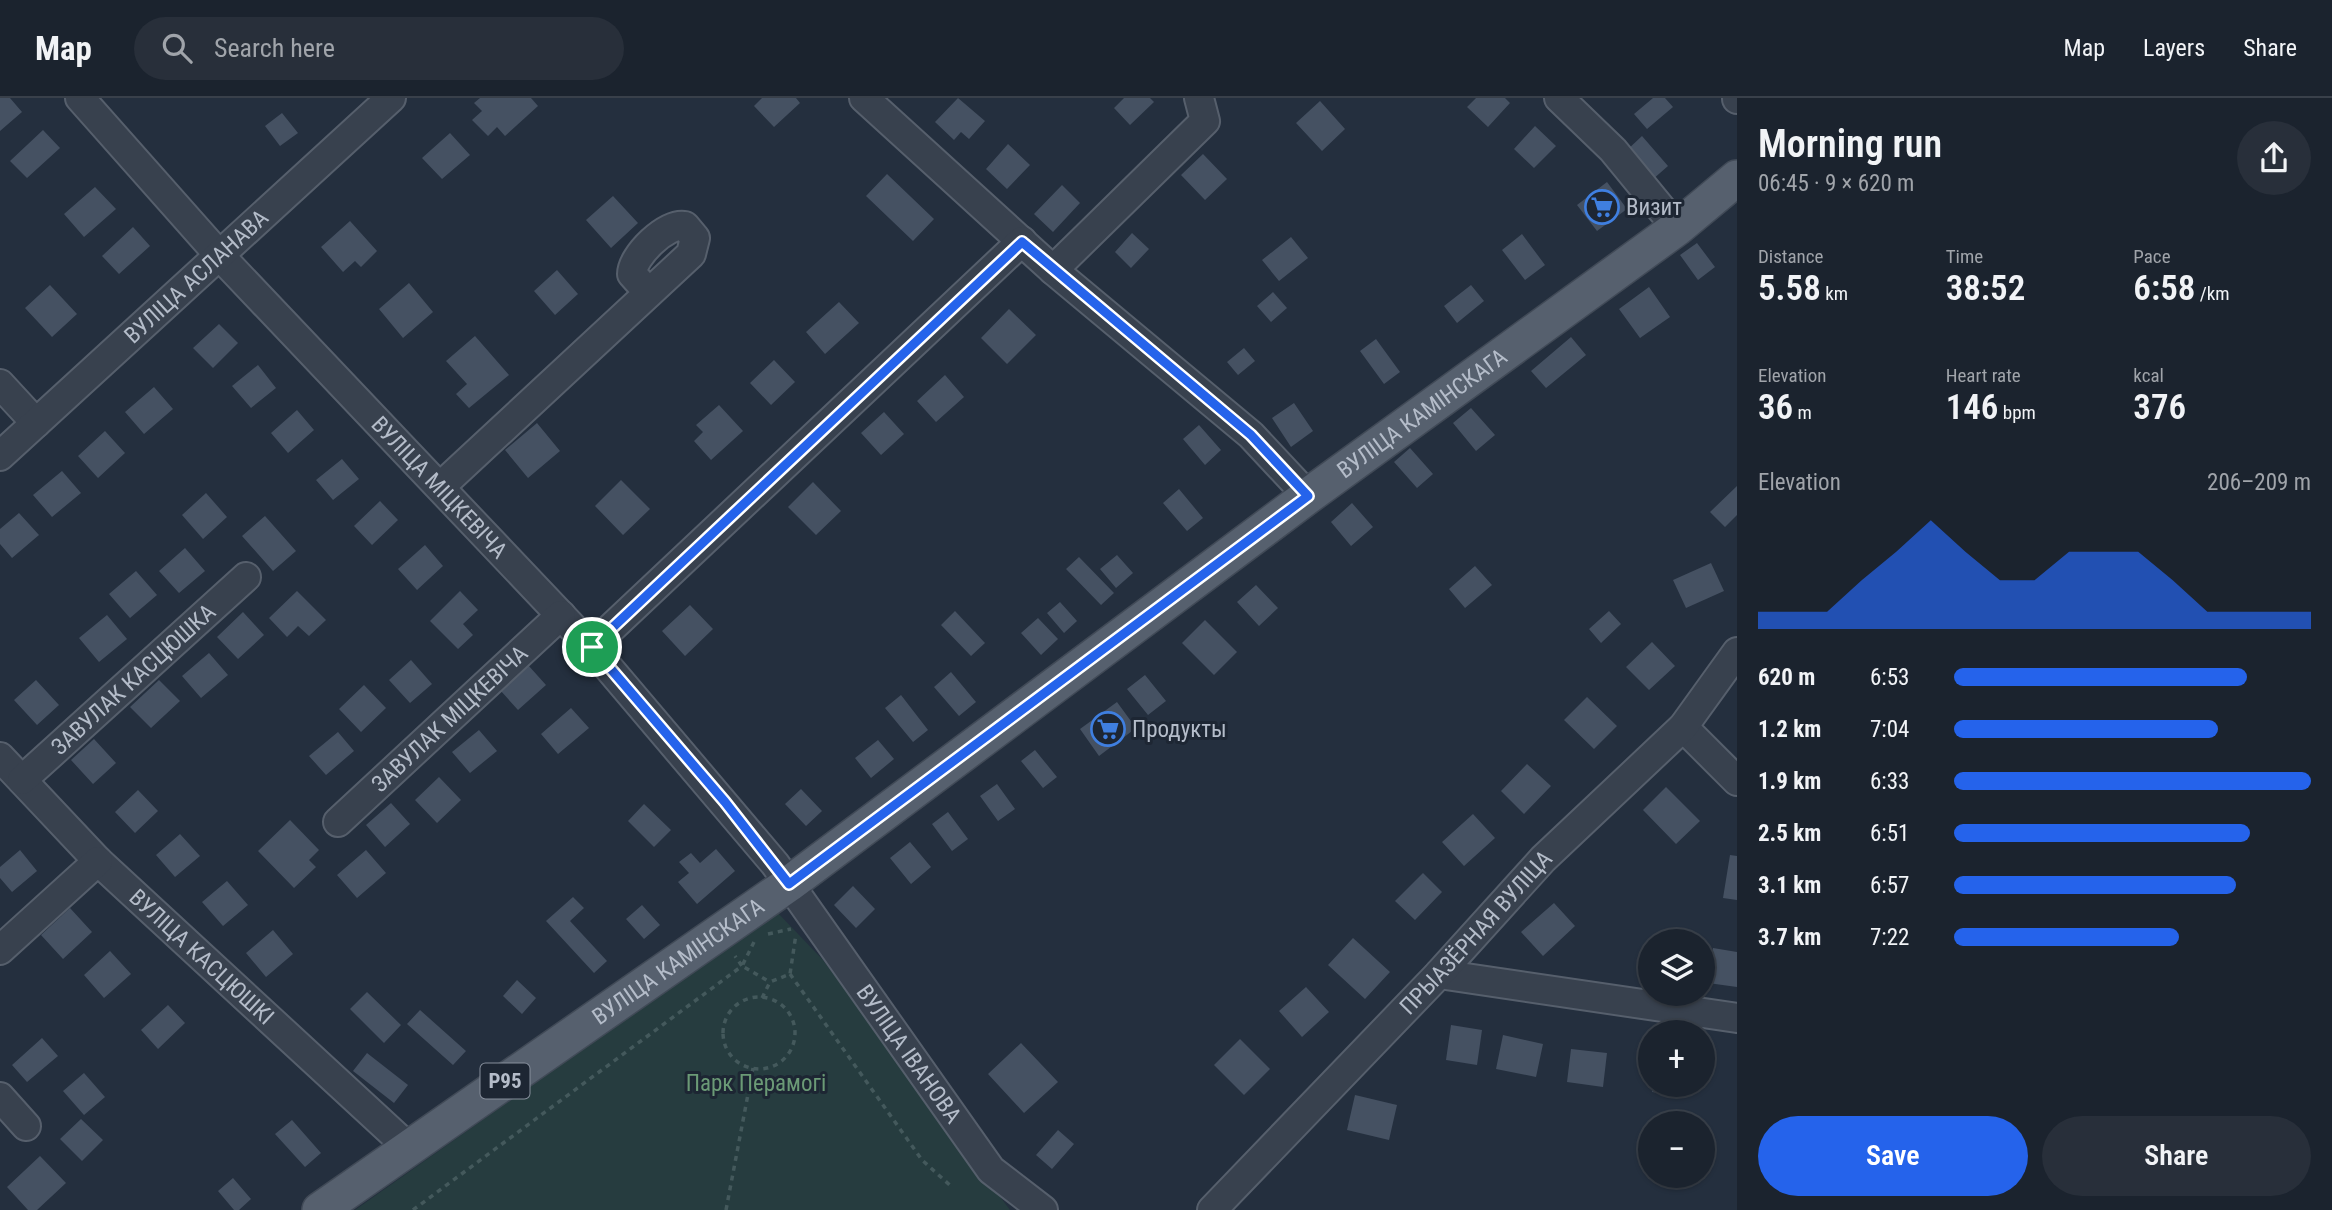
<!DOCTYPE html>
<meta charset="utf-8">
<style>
:root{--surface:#1b232e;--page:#282f3a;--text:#f1f3f6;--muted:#a0a4aa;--line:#39404a;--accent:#2563eb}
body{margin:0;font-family:"Roboto Condensed",sans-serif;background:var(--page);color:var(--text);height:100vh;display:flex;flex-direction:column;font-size:26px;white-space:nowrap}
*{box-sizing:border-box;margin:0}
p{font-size:23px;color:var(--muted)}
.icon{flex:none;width:38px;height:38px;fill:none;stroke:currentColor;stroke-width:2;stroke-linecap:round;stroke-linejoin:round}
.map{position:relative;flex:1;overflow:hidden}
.side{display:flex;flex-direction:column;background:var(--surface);width:595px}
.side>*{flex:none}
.controls{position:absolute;left:1638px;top:831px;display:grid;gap:14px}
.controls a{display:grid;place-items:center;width:77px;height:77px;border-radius:50%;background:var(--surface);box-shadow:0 2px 5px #0004,0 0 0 2px var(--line);font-size:35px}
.pin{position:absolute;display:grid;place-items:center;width:60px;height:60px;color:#fff;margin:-30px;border:4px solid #fff;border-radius:50%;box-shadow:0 2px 7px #0007}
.round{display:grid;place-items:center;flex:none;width:74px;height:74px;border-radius:37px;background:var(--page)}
.headline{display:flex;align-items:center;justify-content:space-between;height:119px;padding:0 21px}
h1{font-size:38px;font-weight:600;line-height:52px}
.metrics{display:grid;grid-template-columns:repeat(3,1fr);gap:10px;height:119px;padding:7px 21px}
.metrics div{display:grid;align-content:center}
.metrics b{font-size:35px;font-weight:600}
.metrics small{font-size:19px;font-weight:400}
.metrics p{font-size:19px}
.chart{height:196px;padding:14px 21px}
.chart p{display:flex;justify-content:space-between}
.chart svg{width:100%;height:126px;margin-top:7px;fill:var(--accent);opacity:.7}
.primary-button{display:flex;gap:14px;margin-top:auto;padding:14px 21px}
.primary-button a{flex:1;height:80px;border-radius:42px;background:var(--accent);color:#fff;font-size:28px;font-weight:600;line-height:80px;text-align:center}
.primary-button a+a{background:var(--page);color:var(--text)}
ul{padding:0 21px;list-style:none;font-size:23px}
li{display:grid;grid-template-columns:112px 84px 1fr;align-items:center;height:52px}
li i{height:18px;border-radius:9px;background:var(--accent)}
header{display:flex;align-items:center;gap:42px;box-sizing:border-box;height:98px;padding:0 35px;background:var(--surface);border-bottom:2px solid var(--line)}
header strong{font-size:33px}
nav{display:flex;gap:38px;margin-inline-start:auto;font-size:24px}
.search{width:490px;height:63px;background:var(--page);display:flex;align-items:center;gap:18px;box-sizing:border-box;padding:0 24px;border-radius:38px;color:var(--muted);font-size:26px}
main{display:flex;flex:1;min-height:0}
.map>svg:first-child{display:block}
.green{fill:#263c3f}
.building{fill:#455162}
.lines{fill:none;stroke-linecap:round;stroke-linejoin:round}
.minor-casing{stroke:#565f6c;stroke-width:32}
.major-casing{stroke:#414a57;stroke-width:38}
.path{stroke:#44595c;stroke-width:3.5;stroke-dasharray:5 5;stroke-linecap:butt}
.minor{stroke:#38414e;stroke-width:28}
.major{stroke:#56606e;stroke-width:35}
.route-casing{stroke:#fff;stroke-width:14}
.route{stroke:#2563eb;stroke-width:9}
.labels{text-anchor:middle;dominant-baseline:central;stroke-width:6;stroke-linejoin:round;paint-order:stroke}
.shield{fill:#1d2633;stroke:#878f9c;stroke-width:2}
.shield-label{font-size:21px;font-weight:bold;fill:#b4bcc9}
.poi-label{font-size:23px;fill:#b4bcc9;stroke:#1d2633;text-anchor:start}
.street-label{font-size:23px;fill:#b4bcc9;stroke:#1d2633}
.park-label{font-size:23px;fill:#6b9a76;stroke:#1d2633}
</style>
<header>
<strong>Map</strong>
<div class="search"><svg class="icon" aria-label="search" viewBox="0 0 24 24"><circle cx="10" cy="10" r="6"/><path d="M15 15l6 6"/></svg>Search here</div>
<nav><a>Map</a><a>Layers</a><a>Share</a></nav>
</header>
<main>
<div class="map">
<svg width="1737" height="1112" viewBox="0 0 1737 1112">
<rect width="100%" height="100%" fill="#242f3e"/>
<path class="green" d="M 777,814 L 823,862 L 1010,1112 L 355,1112 Z"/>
<path class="building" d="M 0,0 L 10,0 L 22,14 L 0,33 Z
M 480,0 L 531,0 L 538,8 L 505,38 L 497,29 L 488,38 L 472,22 L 482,13 L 474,5 Z
M 762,0 L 796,0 L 800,5 L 774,29 L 754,8 Z
M 958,0 L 985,23 L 969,41 L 961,34 L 954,42 L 935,24 Z
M 1124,0 L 1150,0 L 1154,4 L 1130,27 L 1114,10 Z
M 1476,0 L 1505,0 L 1510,5 L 1488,29 L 1467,9 Z
M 1653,0 L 1665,0 L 1673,9 L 1647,31 L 1634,16 Z
M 1320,3 L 1345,31 L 1322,53 L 1296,25 Z
M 282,15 L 298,35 L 280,48 L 265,28 Z
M 1535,28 L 1556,48 L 1534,70 L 1514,51 Z
M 43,32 L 60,50 L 27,80 L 10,63 Z
M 450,35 L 470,57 L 442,81 L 422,60 Z
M 1642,38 L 1668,68 L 1652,82 L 1626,53 Z
M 1008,46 L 1030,67 L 1007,91 L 986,71 Z
M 1203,56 L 1227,81 L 1205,102 L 1181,77 Z
M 887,76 L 934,121 L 913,143 L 866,98 Z
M 1607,84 L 1627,111 L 1597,133 L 1577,107 Z
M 1062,87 L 1080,105 L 1053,134 L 1034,116 Z
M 95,89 L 116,111 L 84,139 L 64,116 Z
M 613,98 L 638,125 L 611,150 L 586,122 Z
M 350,123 L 377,153 L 361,169 L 355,163 L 343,174 L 321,149 Z
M 133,129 L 150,148 L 119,176 L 102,158 Z
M 1132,135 L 1149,151 L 1131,170 L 1115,154 Z
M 1522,136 L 1545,167 L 1525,182 L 1502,152 Z
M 1291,139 L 1308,160 L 1279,183 L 1262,162 Z
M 1697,145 L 1715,169 L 1698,182 L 1680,157 Z
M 557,172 L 578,196 L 555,217 L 534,193 Z
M 409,185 L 433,214 L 403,240 L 379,211 Z
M 50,187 L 77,216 L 52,239 L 25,210 Z
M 1471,187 L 1484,203 L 1457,225 L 1444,208 Z
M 1649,189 L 1670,219 L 1640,240 L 1619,211 Z
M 1273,194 L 1287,210 L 1271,224 L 1257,208 Z
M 839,204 L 859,225 L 825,256 L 806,234 Z
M 1009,211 L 1036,237 L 1007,266 L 981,240 Z
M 219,226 L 238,245 L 213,270 L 193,250 Z
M 475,238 L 509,277 L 469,310 L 456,296 L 467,286 L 446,263 Z
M 1571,239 L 1586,257 L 1546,290 L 1531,273 Z
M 1376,241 L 1400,274 L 1384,286 L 1360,253 Z
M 1244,250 L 1255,263 L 1238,277 L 1227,264 Z
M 774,262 L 795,284 L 771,307 L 750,285 Z
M 258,267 L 276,290 L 251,310 L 232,288 Z
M 945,277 L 964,299 L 936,324 L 917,303 Z
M 154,289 L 173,311 L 144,336 L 125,314 Z
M 1294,305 L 1313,333 L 1291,349 L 1272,320 Z
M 719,307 L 743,333 L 711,362 L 694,343 L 703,334 L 696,327 Z
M 1471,310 L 1495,337 L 1476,353 L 1453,325 Z
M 297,312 L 314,332 L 288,355 L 271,335 Z
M 884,314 L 904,336 L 881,357 L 861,335 Z
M 537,325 L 560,353 L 528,380 L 505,352 Z
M 1199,327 L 1221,352 L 1205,367 L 1183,341 Z
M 105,333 L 125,355 L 98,380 L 78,358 Z
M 1410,350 L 1433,376 L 1417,390 L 1394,364 Z
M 342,361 L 359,381 L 333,402 L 316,382 Z
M 62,373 L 81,395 L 52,419 L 33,397 Z
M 621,382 L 650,411 L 623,437 L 595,408 Z
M 813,384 L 841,413 L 816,437 L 788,409 Z
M 1737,388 L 1737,417 L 1725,429 L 1710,414 Z
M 1179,391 L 1203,420 L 1187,433 L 1163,405 Z
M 206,395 L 227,419 L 203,441 L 182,417 Z
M 380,403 L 398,422 L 372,447 L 354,428 Z
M 1352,405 L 1373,429 L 1351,448 L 1331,424 Z
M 19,415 L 39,437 L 12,460 L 0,446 L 0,431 Z
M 265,418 L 296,453 L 273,473 L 242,438 Z
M 425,447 L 443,468 L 417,492 L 398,471 Z
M 185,450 L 205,473 L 179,495 L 159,473 Z
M 1117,457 L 1133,475 L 1116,490 L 1100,471 Z
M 1079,459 L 1114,495 L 1101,507 L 1066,471 Z
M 1711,465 L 1724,493 L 1686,510 L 1673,482 Z
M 1475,468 L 1492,487 L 1465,510 L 1449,491 Z
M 136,473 L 157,497 L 130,520 L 109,496 Z
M 1256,487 L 1278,510 L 1259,528 L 1237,504 Z
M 297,493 L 326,522 L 309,538 L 298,528 L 287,539 L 269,520 Z
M 460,493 L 478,512 L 463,526 L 473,537 L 458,551 L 430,523 Z
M 1060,504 L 1077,523 L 1064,535 L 1047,515 Z
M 690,507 L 713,531 L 685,558 L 662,533 Z
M 955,513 L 985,545 L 971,558 L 941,527 Z
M 1609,513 L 1621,526 L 1601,545 L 1589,531 Z
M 243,514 L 264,537 L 238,561 L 217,539 Z
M 107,517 L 127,541 L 99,564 L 79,540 Z
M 1038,520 L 1058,541 L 1041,557 L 1021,535 Z
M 1205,522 L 1237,554 L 1214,577 L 1182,545 Z
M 1652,544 L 1675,568 L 1649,592 L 1626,569 Z
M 209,555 L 228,577 L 201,600 L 182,578 Z
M 411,562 L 432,586 L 410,605 L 389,582 Z
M 528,567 L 546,587 L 518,612 L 500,592 Z
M 951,574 L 976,604 L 959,618 L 934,589 Z
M 1145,577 L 1166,603 L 1148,617 L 1127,591 Z
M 36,582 L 59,607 L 37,627 L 14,602 Z
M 159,582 L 180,603 L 151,630 L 130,609 Z
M 364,587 L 386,610 L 361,634 L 339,611 Z
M 901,597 L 928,632 L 913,644 L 885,610 Z
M 1587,599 L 1617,628 L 1594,651 L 1564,622 Z
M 1117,604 L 1136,630 L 1099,658 L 1080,631 Z
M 571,610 L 589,630 L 558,656 L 541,636 Z
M 479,632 L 497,653 L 470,675 L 452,654 Z
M 338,634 L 354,653 L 326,677 L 309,658 Z
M 94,641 L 116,665 L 93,686 L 71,662 Z
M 878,642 L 894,661 L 871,680 L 855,660 Z
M 1035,652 L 1057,679 L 1043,690 L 1021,663 Z
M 1527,666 L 1551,688 L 1524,716 L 1501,693 Z
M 439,679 L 461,702 L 437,725 L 415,702 Z
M 997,686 L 1015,711 L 998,723 L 980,698 Z
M 1666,689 L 1700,723 L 1676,746 L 1643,712 Z
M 801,691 L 822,713 L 806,728 L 785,706 Z
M 138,692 L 158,713 L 135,735 L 115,714 Z
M 391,705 L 410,726 L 385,749 L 366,727 Z
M 644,706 L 671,732 L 654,749 L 628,723 Z
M 948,714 L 968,741 L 952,753 L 932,726 Z
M 1473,716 L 1495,740 L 1464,768 L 1442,744 Z
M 290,722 L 319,752 L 309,762 L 316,769 L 294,790 L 258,753 Z
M 180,736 L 200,758 L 175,779 L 156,757 Z
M 910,744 L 931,769 L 911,786 L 890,760 Z
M 716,751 L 735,773 L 697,806 L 678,784 L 689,775 L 679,764 L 691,755 L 700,765 Z
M 20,752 L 37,773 L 12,794 L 0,780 L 0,769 Z
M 366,752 L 386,775 L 357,800 L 337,777 Z
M 1730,757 L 1737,758 L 1737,802 L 1723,800 Z
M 1423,775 L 1442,794 L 1415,822 L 1395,803 Z
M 227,783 L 248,807 L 223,828 L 202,804 Z
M 853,788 L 875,811 L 856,830 L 834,807 Z
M 573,799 L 584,810 L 570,823 L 607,863 L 594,875 L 546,823 Z
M 1554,805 L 1575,828 L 1543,858 L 1521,834 Z
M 642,807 L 660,827 L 644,841 L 626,821 Z
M 70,810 L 92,834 L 63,861 L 41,837 Z
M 273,832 L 293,856 L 266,879 L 246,855 Z
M 1353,840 L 1390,874 L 1365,901 L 1328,867 Z
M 1713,850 L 1737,854 L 1737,889 L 1708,885 Z
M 110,853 L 131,876 L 104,900 L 84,877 Z
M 517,882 L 536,900 L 522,916 L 503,898 Z
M 1306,889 L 1329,914 L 1302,939 L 1279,913 Z
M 367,894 L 401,927 L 384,945 L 350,911 Z
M 168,907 L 185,925 L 158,951 L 141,932 Z
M 420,912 L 466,953 L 453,967 L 407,926 Z
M 1451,927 L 1482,932 L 1477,967 L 1446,962 Z
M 1503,937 L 1543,946 L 1536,979 L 1496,971 Z
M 42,940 L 58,958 L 27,984 L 12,967 Z
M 1240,941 L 1270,971 L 1244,997 L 1214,967 Z
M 1021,945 L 1058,984 L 1024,1015 L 988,976 Z
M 1571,951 L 1607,955 L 1603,989 L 1567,984 Z
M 367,955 L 408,987 L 394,1005 L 353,973 Z
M 84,975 L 105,999 L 84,1017 L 63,993 Z
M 1653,987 L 1684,987 L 1683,998 L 1652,994 Z
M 1355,997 L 1397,1007 L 1389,1042 L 1347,1032 Z
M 81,1021 L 103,1042 L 82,1063 L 60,1041 Z
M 292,1022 L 321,1055 L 305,1069 L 275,1036 Z
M 1058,1032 L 1074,1046 L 1052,1071 L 1036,1057 Z
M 40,1058 L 66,1085 L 37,1112 L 28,1112 L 7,1089 Z
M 233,1080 L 251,1101 L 239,1112 L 234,1112 L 218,1093 Z"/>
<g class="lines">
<g class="minor-casing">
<g id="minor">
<path id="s1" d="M 80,0 L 221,159 L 591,549 L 775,766 L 991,1072 L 1043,1112"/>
<path d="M 864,0 L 1053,172 L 1251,337 L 1308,398"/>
<path d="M 1559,0 L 1613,52 L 1677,130"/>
<path d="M 1737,0 L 1737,1"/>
<path d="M 1053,172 L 1205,23 L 1199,0"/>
<path d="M 0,286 L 36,325"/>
<path id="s2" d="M 0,358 L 391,0"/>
<path d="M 440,389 L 691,156 L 695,140 L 685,128 C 667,124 632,158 632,176 L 649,195"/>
<path d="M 591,549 L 1022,143"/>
<path d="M 1683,629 L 1737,683"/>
<path id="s3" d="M 0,659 L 98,763 L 409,1050"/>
<path id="s4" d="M 22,682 L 246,479"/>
<path id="s5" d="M 338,724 L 561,517"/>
<path d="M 0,852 L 98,763"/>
<path d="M 1439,876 L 1737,920"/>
<path d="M 0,999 L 26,1028"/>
<path id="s6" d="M 1212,1112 L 1439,876 L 1543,761 L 1683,629 L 1737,554"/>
</g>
</g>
<g class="major-casing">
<g id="major">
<path id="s7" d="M 320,1112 L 789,786 L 1308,398 L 1677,130 L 1737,80"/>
</g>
</g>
<path class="path" d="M 768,836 L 791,831
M 754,844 L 742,868 L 770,884
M 790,876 L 922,1062 L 953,1090
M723 935a36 36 0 1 1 72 0a36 36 0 1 1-72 0Z
M 762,900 L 770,884 L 790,876 L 796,836
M 413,1112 L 742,868 L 735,858
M 726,1112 L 753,970"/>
<use href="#minor" class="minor"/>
<use href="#major" class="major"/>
</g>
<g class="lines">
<g class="route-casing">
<path id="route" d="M 1022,144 L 1251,337 L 1308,398 L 789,786 L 725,704 L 592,549 Z"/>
</g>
<use href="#route" class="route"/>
</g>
<defs>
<g id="supermarket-ring" transform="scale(1.75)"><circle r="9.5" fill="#1d2633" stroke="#3f7fe0" stroke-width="1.5"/><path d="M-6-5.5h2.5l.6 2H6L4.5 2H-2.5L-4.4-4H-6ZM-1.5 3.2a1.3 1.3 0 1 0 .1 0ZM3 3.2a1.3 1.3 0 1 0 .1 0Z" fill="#3f7fe0"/></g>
</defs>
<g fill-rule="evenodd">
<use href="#supermarket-ring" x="1602" y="109"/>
<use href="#supermarket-ring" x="1108" y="631"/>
</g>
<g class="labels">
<rect class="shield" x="480.5" y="965.5" width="49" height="35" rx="5"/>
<g class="shield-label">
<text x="505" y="983">Р95</text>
</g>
<g class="poi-label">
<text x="1626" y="109">Визит</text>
<text x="1132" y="631">Продукты</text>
</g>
<g class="street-label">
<text stroke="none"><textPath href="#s2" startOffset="266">ВУЛІЦА АСЛАНАВА</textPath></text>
<text stroke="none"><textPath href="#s7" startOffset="1360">ВУЛІЦА КАМІНСКАГА</textPath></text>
<text stroke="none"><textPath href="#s1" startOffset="530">ВУЛІЦА МІЦКЕВІЧА</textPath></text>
<text stroke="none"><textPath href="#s4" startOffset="150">ЗАВУЛАК КАСЦЮШКА</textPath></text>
<text stroke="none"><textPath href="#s5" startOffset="152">ЗАВУЛАК МІЦКЕВІЧА</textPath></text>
<text stroke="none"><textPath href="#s6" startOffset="383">ПРЫАЗЁРНАЯ ВУЛІЦА</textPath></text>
<text stroke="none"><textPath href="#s3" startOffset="284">ВУЛІЦА КАСЦЮШКІ</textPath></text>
<text stroke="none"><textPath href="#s7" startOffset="436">ВУЛІЦА КАМІНСКАГА</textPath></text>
<text stroke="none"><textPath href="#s1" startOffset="1267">ВУЛІЦА ІВАНОВА</textPath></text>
</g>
<g class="park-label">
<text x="756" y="985">Парк Перамогі</text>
</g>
</g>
</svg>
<div class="controls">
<a><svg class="icon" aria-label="layers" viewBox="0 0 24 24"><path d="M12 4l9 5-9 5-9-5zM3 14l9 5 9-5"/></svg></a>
<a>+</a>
<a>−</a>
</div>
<div class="pin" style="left:592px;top:549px;background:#1e9e55"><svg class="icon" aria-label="arrive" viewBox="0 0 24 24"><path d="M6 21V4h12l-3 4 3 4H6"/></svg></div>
</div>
<section class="side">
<div class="headline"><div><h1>Morning run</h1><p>06:45 · 9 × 620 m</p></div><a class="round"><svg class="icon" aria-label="share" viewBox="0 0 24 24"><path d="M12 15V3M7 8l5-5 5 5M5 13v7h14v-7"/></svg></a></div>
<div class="metrics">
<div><p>Distance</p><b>5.58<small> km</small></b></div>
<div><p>Time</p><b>38:52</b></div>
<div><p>Pace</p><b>6:58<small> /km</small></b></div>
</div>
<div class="metrics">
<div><p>Elevation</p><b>36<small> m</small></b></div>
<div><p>Heart rate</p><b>146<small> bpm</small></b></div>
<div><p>kcal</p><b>376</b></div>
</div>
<div class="chart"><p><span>Elevation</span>206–209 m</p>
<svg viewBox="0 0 160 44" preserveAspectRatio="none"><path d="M0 44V38L10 38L20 38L30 27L40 17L50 6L60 17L70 27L80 27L90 17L100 17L110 17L120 27L130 38L140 38L150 38L160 38V44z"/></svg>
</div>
<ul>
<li><b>620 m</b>6:53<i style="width:82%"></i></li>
<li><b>1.2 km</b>7:04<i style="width:74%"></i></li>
<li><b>1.9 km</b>6:33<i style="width:100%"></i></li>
<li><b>2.5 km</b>6:51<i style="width:83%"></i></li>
<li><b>3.1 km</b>6:57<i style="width:79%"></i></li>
<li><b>3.7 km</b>7:22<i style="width:63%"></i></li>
</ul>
<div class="primary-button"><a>Save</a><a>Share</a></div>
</section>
</main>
